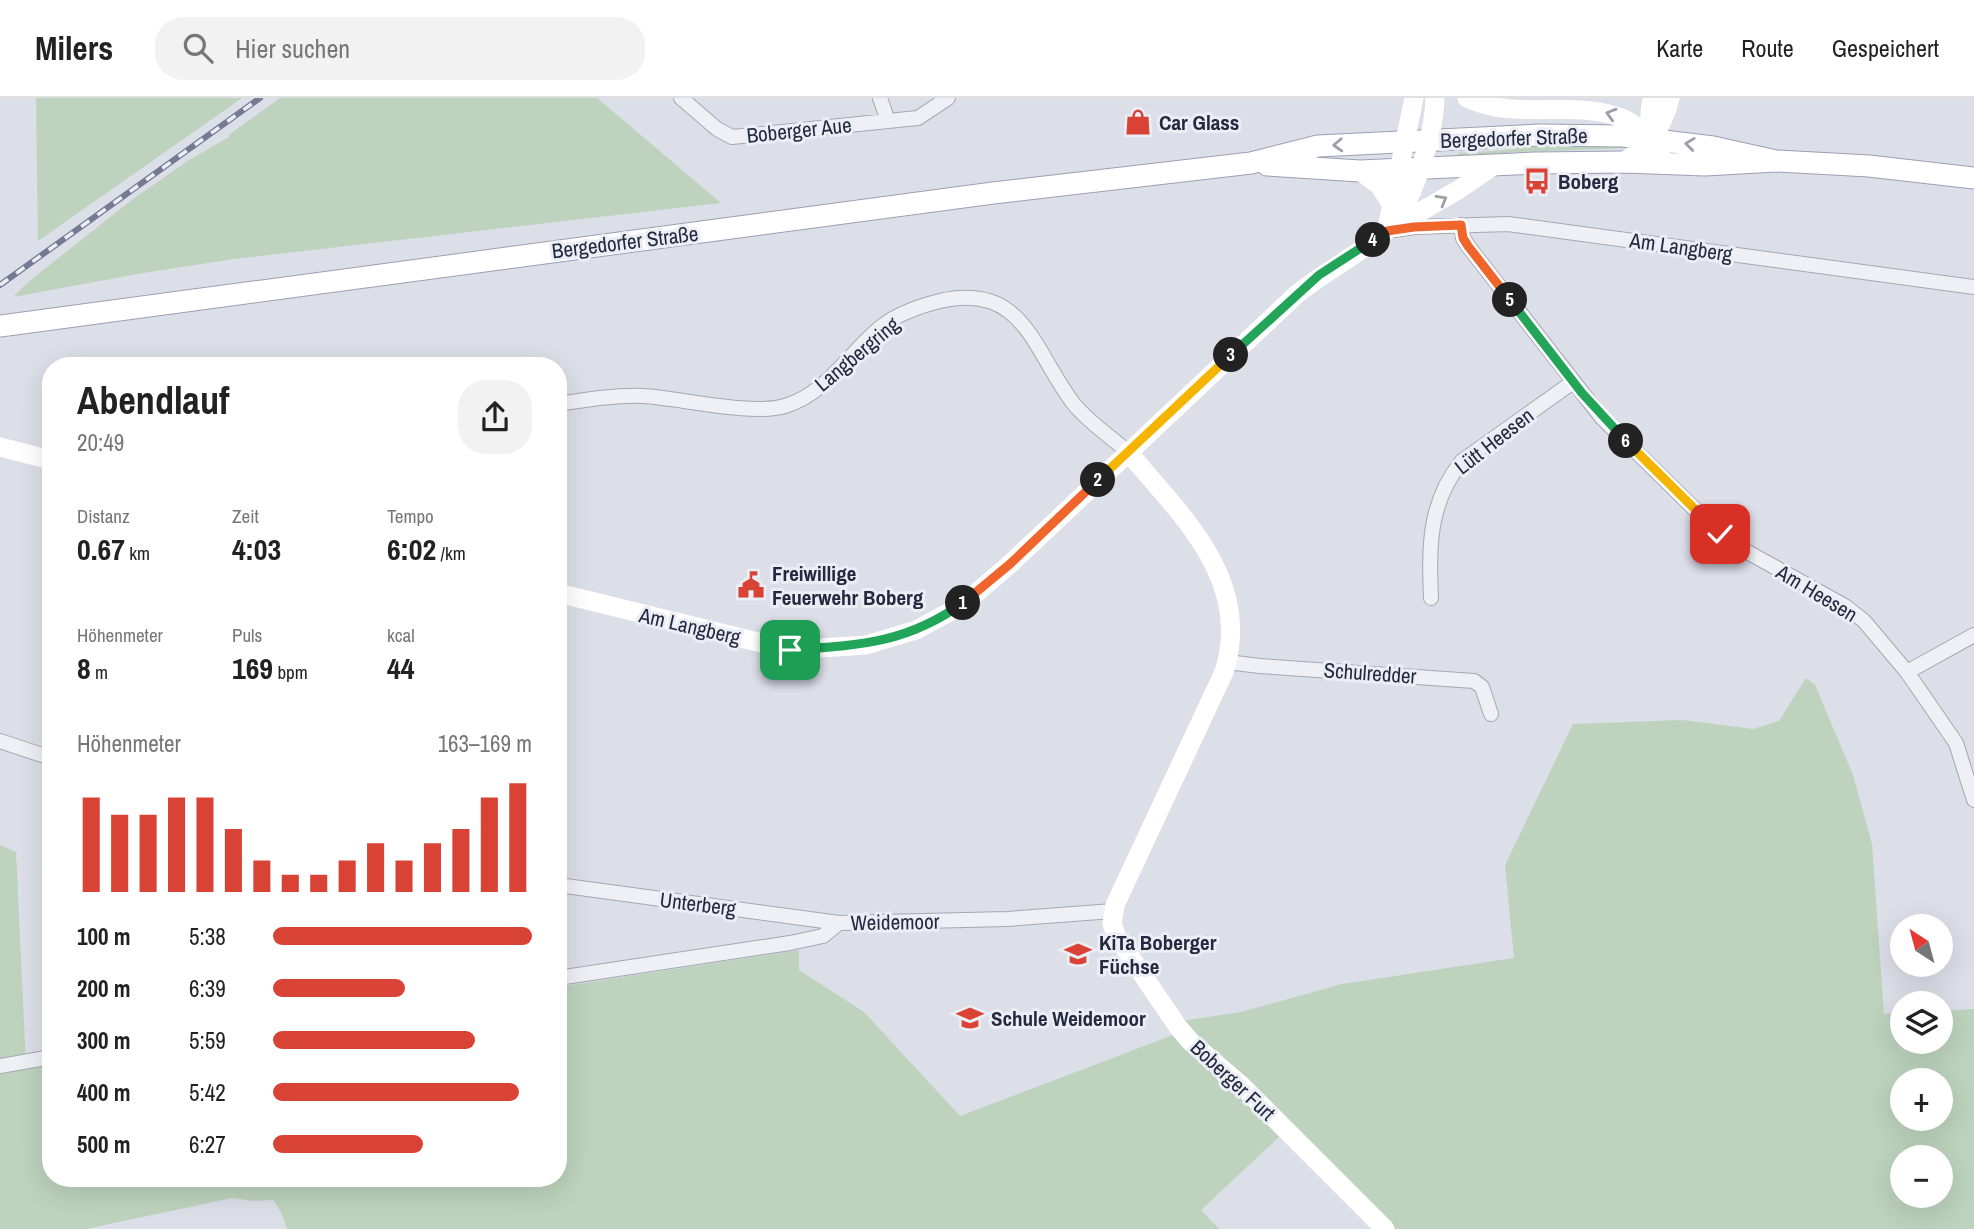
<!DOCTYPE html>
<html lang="de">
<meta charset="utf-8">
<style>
:root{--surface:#fff;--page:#f2f2f2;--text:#222;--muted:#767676;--line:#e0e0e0;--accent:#d94336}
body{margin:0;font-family:"Archivo Narrow",sans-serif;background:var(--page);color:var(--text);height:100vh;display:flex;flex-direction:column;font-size:26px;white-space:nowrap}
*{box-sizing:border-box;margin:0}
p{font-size:23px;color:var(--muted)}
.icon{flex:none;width:38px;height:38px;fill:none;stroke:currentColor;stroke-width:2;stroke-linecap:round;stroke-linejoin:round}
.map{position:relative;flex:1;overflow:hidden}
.sheet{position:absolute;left:42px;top:259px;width:525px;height:830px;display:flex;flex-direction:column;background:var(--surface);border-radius:28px;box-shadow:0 7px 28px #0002}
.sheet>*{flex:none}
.needle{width:46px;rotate:324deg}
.controls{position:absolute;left:1890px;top:816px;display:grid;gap:14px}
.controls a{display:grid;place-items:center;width:63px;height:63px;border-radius:50%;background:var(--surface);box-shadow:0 7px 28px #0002;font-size:35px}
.pin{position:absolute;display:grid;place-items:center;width:60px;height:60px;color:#fff;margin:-30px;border-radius:14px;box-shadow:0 4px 10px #0006}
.km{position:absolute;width:35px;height:35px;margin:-18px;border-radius:50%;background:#222;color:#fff;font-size:19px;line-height:35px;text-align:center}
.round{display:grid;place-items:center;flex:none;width:74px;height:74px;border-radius:28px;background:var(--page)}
.headline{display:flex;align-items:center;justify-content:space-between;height:119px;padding:0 35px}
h1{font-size:38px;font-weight:700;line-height:52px}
.metrics{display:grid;grid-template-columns:repeat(3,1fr);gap:10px;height:119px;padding:7px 35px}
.metrics div{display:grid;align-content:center}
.metrics b{font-size:30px;font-weight:700}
.metrics small{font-size:19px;font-weight:400}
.metrics p{font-size:19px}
.chart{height:196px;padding:14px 35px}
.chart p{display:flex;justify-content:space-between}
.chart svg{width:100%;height:126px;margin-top:7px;stroke:var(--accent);stroke-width:6}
ul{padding:0 35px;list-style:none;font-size:23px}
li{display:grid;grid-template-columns:112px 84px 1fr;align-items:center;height:52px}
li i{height:18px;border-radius:9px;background:var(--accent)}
header{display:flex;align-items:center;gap:42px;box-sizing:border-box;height:98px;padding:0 35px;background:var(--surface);border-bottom:2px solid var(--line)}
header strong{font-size:33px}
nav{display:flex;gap:38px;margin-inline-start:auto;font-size:24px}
.search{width:490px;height:63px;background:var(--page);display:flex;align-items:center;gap:18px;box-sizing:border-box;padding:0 24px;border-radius:28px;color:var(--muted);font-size:26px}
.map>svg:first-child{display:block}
.green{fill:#bdd3bd;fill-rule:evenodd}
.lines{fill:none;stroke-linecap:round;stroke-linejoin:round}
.street-casing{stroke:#a5a7b5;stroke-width:16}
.primary-casing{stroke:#9b9fb5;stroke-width:23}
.street{stroke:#eff0f6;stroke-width:14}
.secondary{stroke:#fff;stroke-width:19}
.primary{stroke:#fff;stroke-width:21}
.rail-casing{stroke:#757993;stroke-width:6}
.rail{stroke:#eceef5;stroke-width:3.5;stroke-dasharray:10;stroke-linecap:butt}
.oneway{stroke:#9d9ea9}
.split-1-casing{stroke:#fff;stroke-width:14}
.split-2-casing{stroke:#fff;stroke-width:14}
.split-3-casing{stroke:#fff;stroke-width:14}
.split-4-casing{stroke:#fff;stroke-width:14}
.split-5-casing{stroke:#fff;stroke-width:14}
.split-6-casing{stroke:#fff;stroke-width:14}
.split-7-casing{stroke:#fff;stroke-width:14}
.split-1{stroke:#22a559;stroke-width:9}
.split-2{stroke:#f0652b;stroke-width:9}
.split-3{stroke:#f5b400;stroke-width:9}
.split-4{stroke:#22a559;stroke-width:9}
.split-5{stroke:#f0652b;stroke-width:9}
.split-6{stroke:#22a559;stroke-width:9}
.split-7{stroke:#f5b400;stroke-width:9}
.labels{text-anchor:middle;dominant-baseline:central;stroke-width:6;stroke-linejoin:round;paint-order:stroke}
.poi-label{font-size:21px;font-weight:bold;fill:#25283f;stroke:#eceef5;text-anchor:start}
.street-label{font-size:21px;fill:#25283f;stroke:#eceef5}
</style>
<header>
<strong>Milers</strong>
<div class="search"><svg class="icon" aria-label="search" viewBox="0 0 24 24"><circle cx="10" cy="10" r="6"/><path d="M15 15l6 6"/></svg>Hier suchen</div>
<nav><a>Karte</a><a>Route</a><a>Gespeichert</a></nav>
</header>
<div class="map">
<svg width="1974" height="1131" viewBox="0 0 1974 1131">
<rect width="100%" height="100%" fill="#dcdee8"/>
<path class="green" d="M 36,0 L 242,0 L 38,143 Z
M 280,0 L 597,0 L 721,105 L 234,161 L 143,175 L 13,199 L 28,184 L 133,101 L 189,62 L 229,39 L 230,36 Z
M 1627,45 L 1629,50 L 1515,54 L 1459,62 L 1458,55 L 1508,52 L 1536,46 Z
M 1806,580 L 1815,587 L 1853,677 L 1872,746 L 1884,916 L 1902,915 L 1902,943 L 1941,943 L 1941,913 L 1974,911 L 1974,1131 L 1394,1131 L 1182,923 L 1241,914 L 1342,886 L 1514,860 L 1505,767 L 1573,626 L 1682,622 L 1753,631 L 1779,623 ZM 1902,982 L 1941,982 L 1941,1020 L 1902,1020 ZM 1902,1059 L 1941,1059 L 1941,1097 L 1902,1097 Z
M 0,747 L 16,754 L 26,969 L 51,965 L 51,1080 L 558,1080 L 558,889 L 799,852 L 799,872 L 864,914 L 960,1018 L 1173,937 L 1281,1037 L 1201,1112 L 1219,1131 L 287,1131 L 281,1114 L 273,1102 L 254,1103 L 232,1100 L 86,1131 L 0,1131 Z"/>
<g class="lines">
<g class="street-casing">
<path id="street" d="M 681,0 L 717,31 L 732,39 L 888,23 L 880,0
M 888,23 L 918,20 L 948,0
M 1461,127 L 1463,140 L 1468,148 L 1602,320 L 1720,436 L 1733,446 L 1845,508 L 1864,523 L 1907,574 L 1956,645 L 1974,702
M 1395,132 L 1414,129 L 1508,126 L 1974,189
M 558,306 C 582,302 620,296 643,298 C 680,300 752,318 785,308 C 826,296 850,254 882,228 C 899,215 920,208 940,203 C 1024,184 1033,252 1073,305 C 1087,323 1111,339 1128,354
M 1431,500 C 1429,449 1428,405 1462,363 L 1573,284
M 1227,564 L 1260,568 L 1474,583 L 1482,589 L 1491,616
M 1907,574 L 1974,537
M 0,643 L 51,660
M 558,787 L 839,825
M 558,880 L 790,845 L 823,838 L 839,825 L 1007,821 L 1113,813
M 0,968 L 51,959"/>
</g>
<g class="primary-casing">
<path id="primary" d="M 1267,67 L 1360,73 L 1535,65 L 1624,64 L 1705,67 L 1776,63 L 1869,68 L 1974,80
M 0,228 L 993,95 L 1251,65 L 1318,48 L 1539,37 L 1623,38 L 1713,49 L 1776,63"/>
</g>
<use href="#street" class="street"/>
<path class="secondary" d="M 1467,0 C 1519,24 1574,0 1624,21 C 1634,25 1642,34 1651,41
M 1652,0 C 1647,28 1649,42 1666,65
M 1624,64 C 1649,47 1663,30 1670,0
M 1360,73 L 1379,87 L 1392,107
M 1388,125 L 1414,0
M 1394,129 L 1458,92 L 1495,67
M 0,349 L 51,362
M 1128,354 C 1182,418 1253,483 1224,574 L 1115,807 L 1112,826 L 1117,839 L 1178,929 L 1191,944 L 1243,989 L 1385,1131
M 558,495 L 790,552 L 866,547 L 916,532 L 953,512 L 975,496 L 1010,466 L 1297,196 C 1325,173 1358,157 1385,134 C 1413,110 1434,36 1435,0"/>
<use href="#primary" class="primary"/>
<g class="rail-casing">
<path id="rail" d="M 0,187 L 260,0"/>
</g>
<use href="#rail" class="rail"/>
</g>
<defs><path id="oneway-chevron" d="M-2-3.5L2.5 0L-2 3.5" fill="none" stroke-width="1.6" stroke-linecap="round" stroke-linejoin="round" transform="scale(1.75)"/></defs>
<g class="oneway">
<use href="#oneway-chevron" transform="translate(1611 16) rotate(-163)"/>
<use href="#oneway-chevron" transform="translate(1690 46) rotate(-173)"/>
<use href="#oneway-chevron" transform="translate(1338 47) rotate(177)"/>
<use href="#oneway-chevron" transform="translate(1442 102) rotate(-30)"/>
</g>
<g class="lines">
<g class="split-1-casing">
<path id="split-1" d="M 790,552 C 859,547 905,546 963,505"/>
</g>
<g class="split-2-casing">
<path id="split-2" d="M 963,505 L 1010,466 L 1098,382"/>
</g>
<g class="split-3-casing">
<path id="split-3" d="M 1098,382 L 1231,257"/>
</g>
<g class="split-4-casing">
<path id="split-4" d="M 1231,257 L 1319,177 L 1373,142"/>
</g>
<g class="split-5-casing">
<path id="split-5" d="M 1373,142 L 1387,133 L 1414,129 L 1461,127 L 1463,140 L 1468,148 L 1510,202"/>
</g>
<g class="split-6-casing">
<path id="split-6" d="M 1510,202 L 1582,295 L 1626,343"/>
</g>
<g class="split-7-casing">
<path id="split-7" d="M 1626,343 L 1720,436"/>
</g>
<use href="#split-1" class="split-1"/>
<use href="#split-2" class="split-2"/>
<use href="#split-3" class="split-3"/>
<use href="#split-4" class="split-4"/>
<use href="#split-5" class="split-5"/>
<use href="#split-6" class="split-6"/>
<use href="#split-7" class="split-7"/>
</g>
<defs>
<g id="shop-bare" transform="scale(2.1)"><path d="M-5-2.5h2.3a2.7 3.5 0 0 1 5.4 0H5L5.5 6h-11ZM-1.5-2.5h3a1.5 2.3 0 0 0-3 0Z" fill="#d94336" stroke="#eceef5" stroke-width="2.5" paint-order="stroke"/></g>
<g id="bus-bare" transform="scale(2.1)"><path d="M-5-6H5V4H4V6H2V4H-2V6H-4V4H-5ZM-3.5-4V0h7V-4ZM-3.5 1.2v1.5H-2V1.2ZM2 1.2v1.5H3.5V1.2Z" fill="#d94336" stroke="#eceef5" stroke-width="2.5" paint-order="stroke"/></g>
<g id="civic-bare" transform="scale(2.1)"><path d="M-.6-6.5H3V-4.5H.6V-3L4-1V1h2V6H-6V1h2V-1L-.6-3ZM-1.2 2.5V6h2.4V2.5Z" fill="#d94336" stroke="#eceef5" stroke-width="2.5" paint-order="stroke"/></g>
<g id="school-bare" transform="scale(2.1)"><path d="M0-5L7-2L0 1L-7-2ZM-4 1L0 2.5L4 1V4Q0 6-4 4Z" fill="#d94336" stroke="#eceef5" stroke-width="2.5" paint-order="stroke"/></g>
</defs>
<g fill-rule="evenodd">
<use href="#shop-bare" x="1138" y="24"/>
<use href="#bus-bare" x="1537" y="83"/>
<use href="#civic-bare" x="751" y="487"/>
<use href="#school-bare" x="1078" y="856"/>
<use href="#school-bare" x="970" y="920"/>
</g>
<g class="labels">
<g class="poi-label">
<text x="1159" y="24">Car Glass</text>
<text x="1558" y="83">Boberg</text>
<text x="772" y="475">Freiwillige<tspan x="772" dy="24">Feuerwehr Boberg</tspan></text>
<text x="1099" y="844">KiTa Boberger<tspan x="1099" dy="24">Füchse</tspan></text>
<text x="991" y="920">Schule Weidemoor</text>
</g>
<g class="street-label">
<text transform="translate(799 32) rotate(-6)">Boberger Aue</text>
<text transform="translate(1514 40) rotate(-2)">Bergedorfer Straße</text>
<text transform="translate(625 144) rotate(-7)">Bergedorfer Straße</text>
<text transform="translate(1681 149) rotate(8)">Am Langberg</text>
<text transform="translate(857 256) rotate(-40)">Langbergring</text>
<text transform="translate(1494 343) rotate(-38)">Lütt Heesen</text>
<text transform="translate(1817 495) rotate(31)">Am Heesen</text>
<text transform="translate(690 528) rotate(13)">Am Langberg</text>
<text transform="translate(1370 575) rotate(4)">Schulredder</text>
<text transform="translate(698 806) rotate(7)">Unterberg</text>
<text transform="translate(895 824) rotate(-1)">Weidemoor</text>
<text transform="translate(1233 982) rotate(43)">Boberger Furt</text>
</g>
</g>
</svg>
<div class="controls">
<a><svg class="needle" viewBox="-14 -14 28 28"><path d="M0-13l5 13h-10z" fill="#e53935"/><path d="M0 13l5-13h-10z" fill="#767676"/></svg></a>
<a><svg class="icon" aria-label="layers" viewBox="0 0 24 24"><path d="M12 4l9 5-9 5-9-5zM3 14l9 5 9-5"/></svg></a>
<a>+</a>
<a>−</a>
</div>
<div class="pin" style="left:790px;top:552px;background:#1e9e55"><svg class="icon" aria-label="arrive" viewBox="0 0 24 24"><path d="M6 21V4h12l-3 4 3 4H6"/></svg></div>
<div class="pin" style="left:1720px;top:436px;background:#d93025"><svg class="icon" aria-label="check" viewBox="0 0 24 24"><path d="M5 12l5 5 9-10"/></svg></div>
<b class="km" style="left:963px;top:505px">1</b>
<b class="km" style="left:1098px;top:382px">2</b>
<b class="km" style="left:1231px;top:257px">3</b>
<b class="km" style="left:1373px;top:142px">4</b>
<b class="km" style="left:1510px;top:202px">5</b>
<b class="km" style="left:1626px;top:343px">6</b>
<section class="sheet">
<div class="headline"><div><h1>Abendlauf</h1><p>20:49</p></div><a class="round"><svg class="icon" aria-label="share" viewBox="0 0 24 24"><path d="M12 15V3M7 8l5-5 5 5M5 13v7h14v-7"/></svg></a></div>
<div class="metrics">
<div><p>Distanz</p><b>0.67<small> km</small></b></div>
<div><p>Zeit</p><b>4:03</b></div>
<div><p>Tempo</p><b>6:02<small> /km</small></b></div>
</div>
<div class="metrics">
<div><p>Höhenmeter</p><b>8<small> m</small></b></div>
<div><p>Puls</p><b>169<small> bpm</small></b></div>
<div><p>kcal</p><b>44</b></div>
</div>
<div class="chart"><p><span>Höhenmeter</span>163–169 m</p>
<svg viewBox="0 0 160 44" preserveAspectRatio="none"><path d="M5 44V11M15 44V17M25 44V17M35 44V11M45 44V11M55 44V22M65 44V33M75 44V38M85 44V38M95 44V33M105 44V27M115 44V33M125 44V27M135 44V22M145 44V11M155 44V6"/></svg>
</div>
<ul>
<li><b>100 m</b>5:38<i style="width:100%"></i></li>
<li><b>200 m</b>6:39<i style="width:51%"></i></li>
<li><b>300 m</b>5:59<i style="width:78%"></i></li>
<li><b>400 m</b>5:42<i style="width:95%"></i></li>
<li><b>500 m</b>6:27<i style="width:58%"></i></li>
</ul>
</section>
</div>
